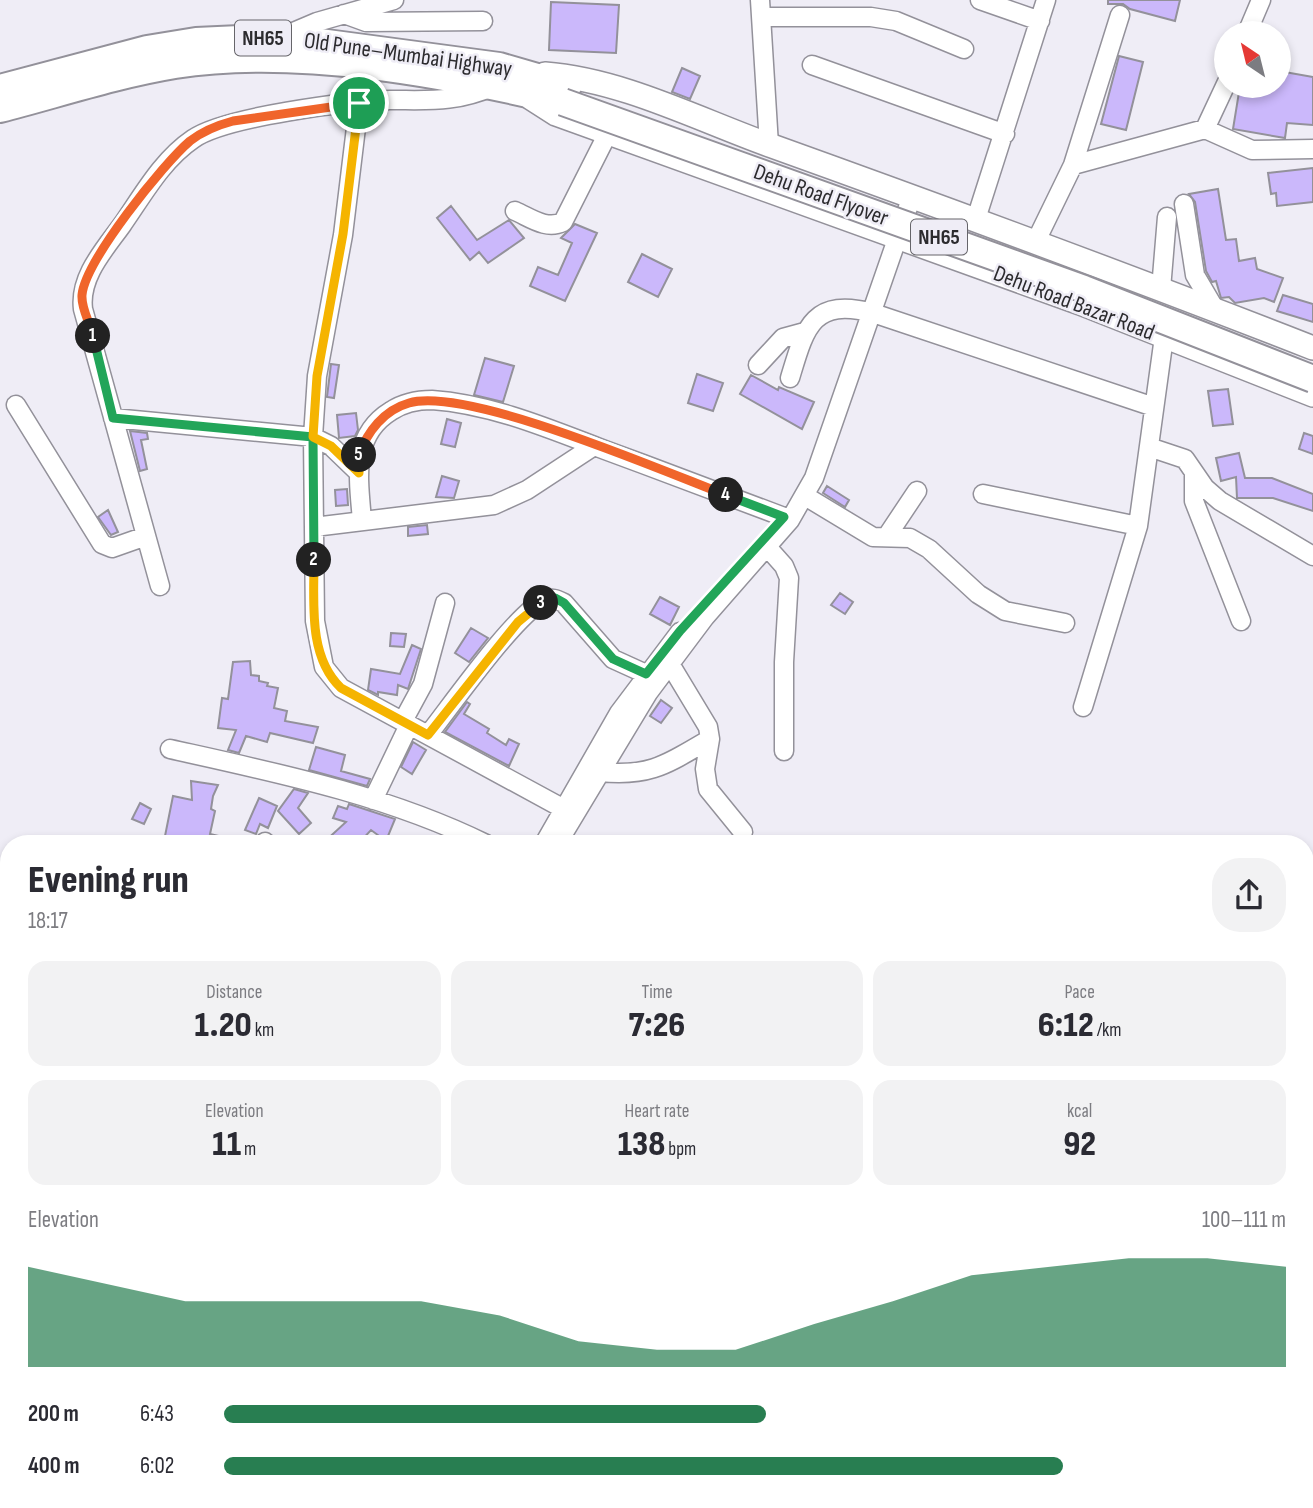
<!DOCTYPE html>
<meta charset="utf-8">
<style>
:root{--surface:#fff;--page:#f2f2f3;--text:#2b2b33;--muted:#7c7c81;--accent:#287e51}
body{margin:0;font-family:"Sofia Sans Condensed",sans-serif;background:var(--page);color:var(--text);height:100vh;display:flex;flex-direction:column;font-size:26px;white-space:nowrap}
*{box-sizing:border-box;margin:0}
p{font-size:23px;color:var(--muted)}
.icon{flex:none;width:38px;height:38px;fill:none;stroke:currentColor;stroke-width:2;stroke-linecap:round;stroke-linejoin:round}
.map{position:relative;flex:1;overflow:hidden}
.details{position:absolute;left:0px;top:835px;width:1314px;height:674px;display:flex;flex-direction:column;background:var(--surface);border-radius:28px 28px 0 0;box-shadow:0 4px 10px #0003}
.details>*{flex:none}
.needle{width:46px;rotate:325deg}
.buttons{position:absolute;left:1214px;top:21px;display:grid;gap:14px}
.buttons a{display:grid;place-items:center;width:77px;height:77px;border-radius:50%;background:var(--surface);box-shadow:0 4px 10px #0003;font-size:35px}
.pin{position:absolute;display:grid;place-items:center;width:60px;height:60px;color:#fff;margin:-30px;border:4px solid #fff;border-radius:50%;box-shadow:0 2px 7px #0007}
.km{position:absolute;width:35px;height:35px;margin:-18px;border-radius:50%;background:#222;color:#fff;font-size:19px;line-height:35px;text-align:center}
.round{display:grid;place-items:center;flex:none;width:74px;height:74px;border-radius:28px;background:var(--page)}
.headline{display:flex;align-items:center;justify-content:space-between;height:119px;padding:0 28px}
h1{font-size:38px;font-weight:800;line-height:52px}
.stats{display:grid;grid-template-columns:repeat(3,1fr);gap:10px;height:119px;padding:7px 28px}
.stats div{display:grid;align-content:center;border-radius:18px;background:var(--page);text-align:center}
.stats b{font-size:35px;font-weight:800}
.stats small{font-size:19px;font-weight:400}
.stats p{font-size:19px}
.chart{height:196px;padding:14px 28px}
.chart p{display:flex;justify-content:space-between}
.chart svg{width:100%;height:126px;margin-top:7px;fill:var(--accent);opacity:.7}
ul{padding:0 28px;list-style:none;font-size:23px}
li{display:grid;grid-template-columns:112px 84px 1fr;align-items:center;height:52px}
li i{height:18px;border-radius:9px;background:var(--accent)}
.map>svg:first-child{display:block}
.building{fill:#cbb8fb;stroke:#93919a;stroke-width:2}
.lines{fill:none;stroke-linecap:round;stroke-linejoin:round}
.minor-casing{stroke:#93919a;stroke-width:21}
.major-casing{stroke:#93919a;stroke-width:26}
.highway-casing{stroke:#93919a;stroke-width:30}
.minor{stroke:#fff;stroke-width:18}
.major{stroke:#fff;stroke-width:23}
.highway{stroke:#fff;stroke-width:26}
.highway-bridge-casing{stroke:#93919a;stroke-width:30;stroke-linecap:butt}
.highway-bridge{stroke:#fff;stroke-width:26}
.split-1-casing{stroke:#fff;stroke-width:14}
.split-2-casing{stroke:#fff;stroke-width:14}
.split-3-casing{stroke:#fff;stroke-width:14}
.split-4-casing{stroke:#fff;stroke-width:14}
.split-5-casing{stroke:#fff;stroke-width:14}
.split-6-casing{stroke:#fff;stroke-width:14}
.split-1{stroke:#f0652b;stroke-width:9}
.split-2{stroke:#22a559;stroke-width:9}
.split-3{stroke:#f5b400;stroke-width:9}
.split-4{stroke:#22a559;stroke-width:9}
.split-5{stroke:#f0652b;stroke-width:9}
.split-6{stroke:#f5b400;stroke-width:9}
.labels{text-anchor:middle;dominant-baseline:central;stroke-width:5;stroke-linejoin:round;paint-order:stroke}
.shield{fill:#efedf6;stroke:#66656a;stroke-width:2}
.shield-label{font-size:21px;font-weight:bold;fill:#2c2b2e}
.street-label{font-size:23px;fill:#2c2b2e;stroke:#efedf6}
</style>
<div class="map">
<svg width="1313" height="1508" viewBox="0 0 1313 1508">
<rect width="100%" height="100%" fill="#efedf6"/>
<path class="building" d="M 1108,0 L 1180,0 L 1175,21 L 1130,9 L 1123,4 L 1108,4 Z
M 551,2 L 619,5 L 616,53 L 549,50 Z
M 1119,56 L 1143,62 L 1126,130 L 1101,124 Z
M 682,68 L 700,76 L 690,99 L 672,92 Z
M 1279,71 L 1313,77 L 1313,125 L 1287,123 L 1285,138 L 1233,129 L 1240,86 L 1279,86 Z
M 1313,168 L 1313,202 L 1277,206 L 1276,193 L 1271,194 L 1268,173 Z
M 1218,189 L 1226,240 L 1236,239 L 1239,261 L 1255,258 L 1257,269 L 1283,278 L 1274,302 L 1264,298 L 1235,303 L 1229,297 L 1221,298 L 1216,281 L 1212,282 L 1206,271 L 1195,202 L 1189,194 Z
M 451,206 L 477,240 L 509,220 L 524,238 L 488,263 L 479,252 L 470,260 L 437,218 Z
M 575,224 L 597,233 L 565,301 L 530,286 L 538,267 L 558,275 L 572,243 L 561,238 Z
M 642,254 L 672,269 L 658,297 L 628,282 Z
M 1283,295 L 1313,304 L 1313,322 L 1277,311 Z
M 485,358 L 514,366 L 503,402 L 474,395 Z
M 331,364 L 339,365 L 334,398 L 327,397 Z
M 697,374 L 723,383 L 713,411 L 688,403 Z
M 751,375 L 778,390 L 779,387 L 814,402 L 802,429 L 740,394 Z
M 1228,389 L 1233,424 L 1213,426 L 1208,391 Z
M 356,413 L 358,430 L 355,436 L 339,438 L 337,415 Z
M 447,419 L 461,423 L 455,447 L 441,444 Z
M 130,431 L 147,433 L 148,439 L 141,440 L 147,469 L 140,471 Z
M 1304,433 L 1313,436 L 1313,454 L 1299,449 Z
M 1239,453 L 1245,478 L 1272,478 L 1313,494 L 1313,511 L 1273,498 L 1237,498 L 1236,477 L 1221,481 L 1216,458 Z
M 442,476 L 459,481 L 454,498 L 436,497 Z
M 827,486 L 849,500 L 845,507 L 823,493 Z
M 347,489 L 348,505 L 336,506 L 335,490 Z
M 108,510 L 118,532 L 111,535 L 98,517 Z
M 427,525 L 428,534 L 408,536 L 408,527 Z
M 840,593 L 853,602 L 845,614 L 831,605 Z
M 660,597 L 679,607 L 670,625 L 650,614 Z
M 471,628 L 488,638 L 469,662 L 455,653 Z
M 391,633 L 406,634 L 404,647 L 390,646 Z
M 412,645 L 421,649 L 408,689 L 398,685 L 397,695 L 378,692 L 378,695 L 368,690 L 371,669 L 400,674 Z
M 250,661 L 251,675 L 259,676 L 259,681 L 268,683 L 267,686 L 278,688 L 274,708 L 287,711 L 285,721 L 318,727 L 313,743 L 270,733 L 267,742 L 246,736 L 239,753 L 228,750 L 236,730 L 218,728 L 222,698 L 228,699 L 233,662 Z
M 661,700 L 672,708 L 661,723 L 650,716 Z
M 467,702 L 470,704 L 464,714 L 489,729 L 487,733 L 506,745 L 509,739 L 519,744 L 509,766 L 445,732 Z
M 413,742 L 426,750 L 412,774 L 401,767 Z
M 316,747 L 345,755 L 341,771 L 370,779 L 367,786 L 309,770 Z
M 191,781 L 218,785 L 213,796 L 211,809 L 215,811 L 210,834 L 232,839 L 232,844 L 199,844 L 165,836 L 173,796 L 192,800 Z
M 294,789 L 308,793 L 298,808 L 311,823 L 299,834 L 278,811 Z
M 259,798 L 277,806 L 268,828 L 260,824 L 256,834 L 245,830 Z
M 140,803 L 151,809 L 144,824 L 132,819 Z
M 349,804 L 395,819 L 386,841 L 371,830 L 360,842 L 356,839 L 351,844 L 322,844 L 346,822 L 333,818 L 338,806 L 347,809 Z"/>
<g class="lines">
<g class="minor-casing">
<path id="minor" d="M 760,0 L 769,145
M 980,0 L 1040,21
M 344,14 L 366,22 L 483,21
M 762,17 L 871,17 L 896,21 L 964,49
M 1247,33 L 1261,0
M 284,36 L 317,22 L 394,0
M 812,65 L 1005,134
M 359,103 L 343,235 L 317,376 L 313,437 L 315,621 L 324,667 L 341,688 L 564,809
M 1205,129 L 1252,150 L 1313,149
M 1073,165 L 1205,129 L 1227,82
M 1184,204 L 1195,275 L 1216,311
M 515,211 C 531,218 546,230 563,222 L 608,133
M 976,219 L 1046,0
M 1036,241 L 1073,165 L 1120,15
M 1161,289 L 1167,217
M 758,365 L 783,338 L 805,332
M 790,378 C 805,328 812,297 873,313 L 1154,407
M 16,405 L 102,544 L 112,548 L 146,536
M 113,418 L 313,437 L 331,446 L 359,473
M 1149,447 L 1185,459 L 1205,488 L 1220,501 L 1313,556
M 1194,472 L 1194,501 L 1241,621
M 983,494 L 1138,526
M 805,496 L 873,537 L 910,538 L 929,549 L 978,594 L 1005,611 L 1065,623
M 362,521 C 359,481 350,436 391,411 C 403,403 418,400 432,400 C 491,404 550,429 605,450 C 665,472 725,495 784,517
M 314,527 L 494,505 L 527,490 L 594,446
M 887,536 L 917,491
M 768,548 L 784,566 L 789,578 L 784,662 L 784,751
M 160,586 L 83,309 C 79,277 104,250 122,225 C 143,195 162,160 193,139 C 224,117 348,101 390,100 C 430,100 455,103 494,86
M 670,664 L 708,727 L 710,739 L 705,769 L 708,789 L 743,832
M 1083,707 L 1138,526 L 1164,337
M 403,721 L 423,684 L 445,603
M 428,735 C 451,706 516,613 544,601 C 552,597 556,599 564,603 L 613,659 L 646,674
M 170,749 C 278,773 386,795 486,844
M 600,772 C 651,777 667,764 710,739
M 373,800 L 409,725
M 264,844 L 265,842
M 544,844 L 619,713 L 680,632
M 557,844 L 648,693 L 705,617 L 790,520 L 814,478 L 912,196
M 0,1195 L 9,1196
M 0,1347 L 9,1329
M 0,1441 L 9,1465
M 27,1500 L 31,1508
M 303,1500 L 309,1508
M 392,1500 L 397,1508
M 566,1500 L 572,1508
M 249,1508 L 252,1500
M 450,1508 L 458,1500
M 634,1508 L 639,1504"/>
</g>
<g class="major-casing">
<path id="major" d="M 545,74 C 623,80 699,120 772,146 C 953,211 1134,278 1313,348
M 531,98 L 556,114 L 1080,303 L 1313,395"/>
</g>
<g class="highway-casing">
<path id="highway" d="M 0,88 L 147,49 L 196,41 L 282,37 L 499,66 L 568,86
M 0,109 C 58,94 115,75 175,65 C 296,46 445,74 563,102"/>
</g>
<use href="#minor" class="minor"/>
<use href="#major" class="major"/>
<use href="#highway" class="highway"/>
<g class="highway-bridge-casing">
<path id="highway-bridge" d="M 563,102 L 1084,289 L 1313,379"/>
</g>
<use href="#highway-bridge" class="highway-bridge"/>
</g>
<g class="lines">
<g class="split-1-casing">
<path id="split-1" d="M 93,336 C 90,322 81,309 82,295 C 85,261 163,164 190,141 C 203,131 218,125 233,121 L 359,103"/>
</g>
<g class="split-2-casing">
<path id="split-2" d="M 93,336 L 113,418 L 313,437 L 314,560"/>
</g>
<g class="split-3-casing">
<path id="split-3" d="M 314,560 C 314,603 308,657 341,688 L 428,735 L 518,622 L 541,603"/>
</g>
<g class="split-4-casing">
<path id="split-4" d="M 541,603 L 555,598 L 564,603 L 613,659 L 646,674 L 680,631 L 784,517 L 726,495"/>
</g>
<g class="split-5-casing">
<path id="split-5" d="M 359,455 C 367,432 384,410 409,403 C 467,386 663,471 726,495"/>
</g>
<g class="split-6-casing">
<path id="split-6" d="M 359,103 L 343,234 L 317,376 L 313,437 L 331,446 L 359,473 L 359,455"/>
</g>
<use href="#split-1" class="split-1"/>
<use href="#split-2" class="split-2"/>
<use href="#split-3" class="split-3"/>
<use href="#split-4" class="split-4"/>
<use href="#split-5" class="split-5"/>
<use href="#split-6" class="split-6"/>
</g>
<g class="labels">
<g class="shield">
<rect x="235" y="20.5" width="56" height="35" rx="5"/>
<rect x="911" y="219.5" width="56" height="35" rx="5"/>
</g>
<g class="shield-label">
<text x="263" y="38">NH65</text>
<text x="939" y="237">NH65</text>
</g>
<g class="street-label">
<text transform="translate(408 55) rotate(8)">Old Pune–Mumbai Highway</text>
<text transform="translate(821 195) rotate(20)">Dehu Road Flyover</text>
<text transform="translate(1074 303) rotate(21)">Dehu Road Bazar Road</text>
</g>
</g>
</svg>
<div class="buttons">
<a><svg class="needle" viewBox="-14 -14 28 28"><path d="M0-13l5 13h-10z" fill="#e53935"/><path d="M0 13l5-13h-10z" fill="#7c7c81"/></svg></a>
</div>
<div class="pin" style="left:359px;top:103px;background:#1e9e55"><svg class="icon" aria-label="arrive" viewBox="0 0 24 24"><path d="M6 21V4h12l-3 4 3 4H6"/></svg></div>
<b class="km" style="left:93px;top:336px">1</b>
<b class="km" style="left:314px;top:560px">2</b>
<b class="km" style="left:541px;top:603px">3</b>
<b class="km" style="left:726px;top:495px">4</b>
<b class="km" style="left:359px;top:455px">5</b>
<section class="details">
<div class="headline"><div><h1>Evening run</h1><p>18:17</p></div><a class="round"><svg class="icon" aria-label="share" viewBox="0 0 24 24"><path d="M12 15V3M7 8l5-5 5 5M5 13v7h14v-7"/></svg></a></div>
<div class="stats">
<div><p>Distance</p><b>1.20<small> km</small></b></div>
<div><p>Time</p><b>7:26</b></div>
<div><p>Pace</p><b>6:12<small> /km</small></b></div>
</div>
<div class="stats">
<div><p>Elevation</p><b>11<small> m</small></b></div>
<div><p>Heart rate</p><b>138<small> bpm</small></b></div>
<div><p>kcal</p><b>92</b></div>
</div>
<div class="chart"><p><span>Elevation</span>100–111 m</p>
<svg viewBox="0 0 160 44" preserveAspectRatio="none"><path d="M0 44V9L10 15L20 21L30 21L40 21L50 21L60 26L70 35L80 38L90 38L100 29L110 21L120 12L130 9L140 6L150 6L160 9V44z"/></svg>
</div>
<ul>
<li><b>200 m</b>6:43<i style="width:51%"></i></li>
<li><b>400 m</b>6:02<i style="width:79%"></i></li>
</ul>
</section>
</div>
